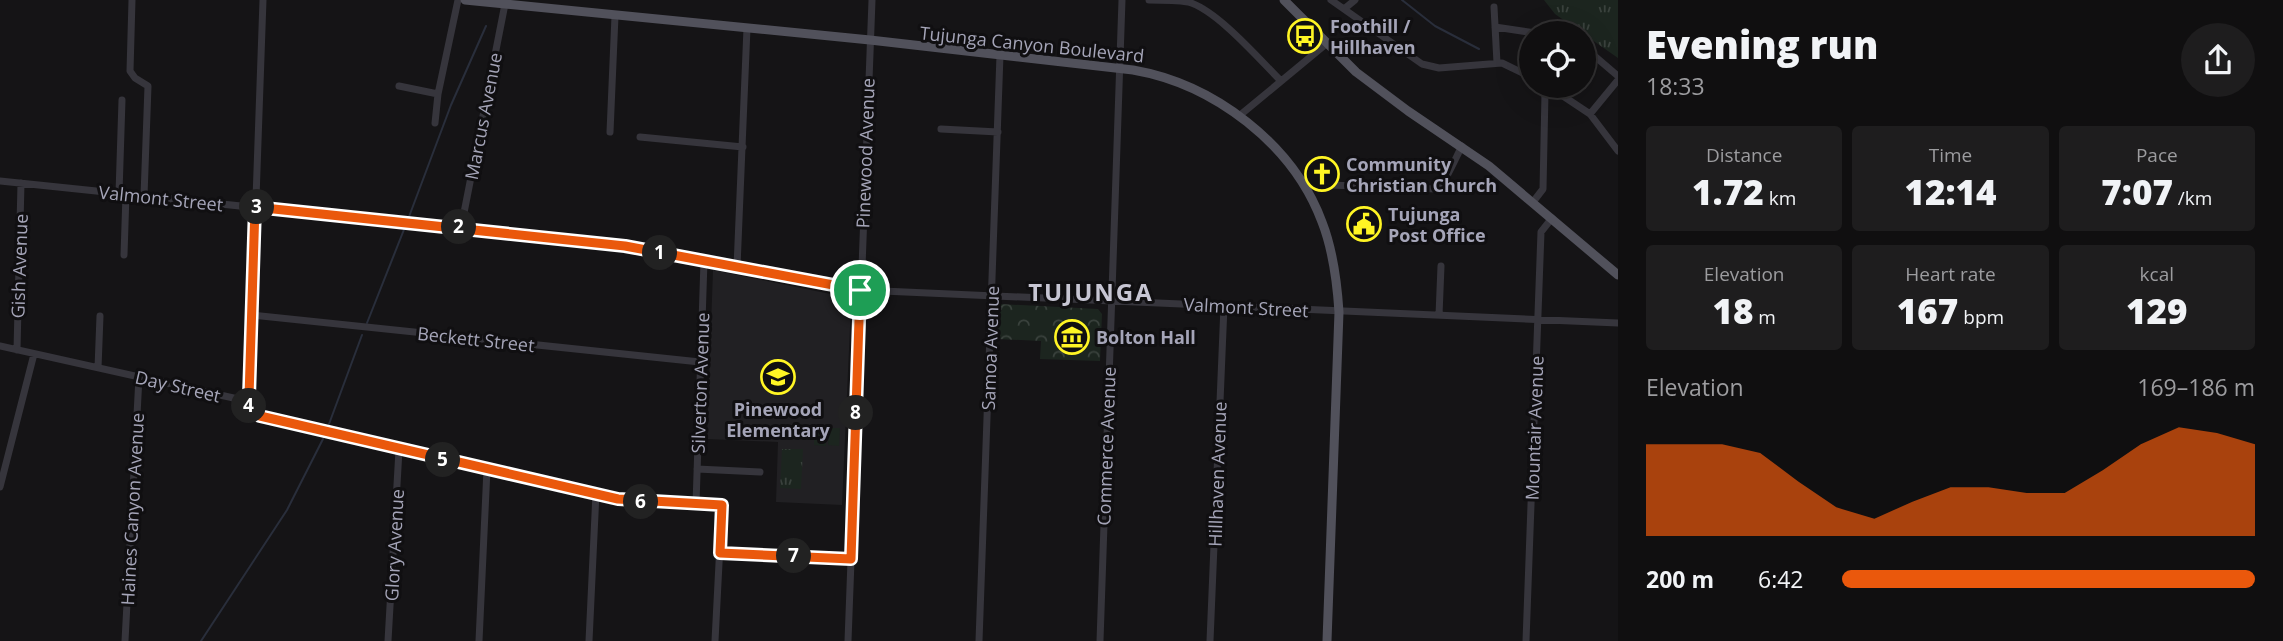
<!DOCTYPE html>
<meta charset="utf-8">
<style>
:root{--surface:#100f10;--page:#1e1d1e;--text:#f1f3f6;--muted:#9c9c9f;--line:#302f30;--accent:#ea580c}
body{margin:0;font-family:"Open Sans",sans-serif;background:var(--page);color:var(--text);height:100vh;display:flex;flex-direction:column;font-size:26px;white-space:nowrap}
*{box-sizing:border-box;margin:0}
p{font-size:23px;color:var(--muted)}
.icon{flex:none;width:38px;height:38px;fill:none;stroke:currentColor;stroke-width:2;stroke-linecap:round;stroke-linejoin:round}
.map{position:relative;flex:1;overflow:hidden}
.drawer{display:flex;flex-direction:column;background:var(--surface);width:665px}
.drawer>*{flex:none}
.buttons{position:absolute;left:1519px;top:21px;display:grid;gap:14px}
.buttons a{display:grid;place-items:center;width:77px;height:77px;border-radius:50%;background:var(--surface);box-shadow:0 7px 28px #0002,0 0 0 2px var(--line);font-size:35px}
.pin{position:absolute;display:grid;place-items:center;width:60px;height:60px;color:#fff;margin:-30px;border:4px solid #fff;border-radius:50%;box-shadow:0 2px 7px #0007}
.km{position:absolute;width:35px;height:35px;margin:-18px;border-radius:50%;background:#222;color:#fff;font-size:19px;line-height:35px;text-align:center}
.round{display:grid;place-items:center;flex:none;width:74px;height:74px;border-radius:37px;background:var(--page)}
.headline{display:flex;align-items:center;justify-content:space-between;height:119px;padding:0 28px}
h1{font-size:38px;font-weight:800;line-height:52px}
.metrics{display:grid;grid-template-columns:repeat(3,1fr);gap:10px;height:119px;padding:7px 28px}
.metrics div{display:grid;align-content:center;border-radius:7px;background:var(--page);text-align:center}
.metrics b{font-size:35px;font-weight:800}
.metrics small{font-size:19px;font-weight:400}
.metrics p{font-size:19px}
.chart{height:196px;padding:14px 28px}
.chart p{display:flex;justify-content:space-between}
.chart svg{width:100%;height:126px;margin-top:7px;fill:var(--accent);opacity:.7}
ul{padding:0 28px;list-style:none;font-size:23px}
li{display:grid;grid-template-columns:112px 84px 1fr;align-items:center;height:52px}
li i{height:18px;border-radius:9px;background:var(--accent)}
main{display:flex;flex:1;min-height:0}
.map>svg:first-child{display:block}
.built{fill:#212023}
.grass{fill:url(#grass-tufts)}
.park{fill:url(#park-crowns)}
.garden{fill:#1c251f}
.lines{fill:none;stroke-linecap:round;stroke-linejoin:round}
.stream{stroke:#292e3b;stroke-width:2}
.minor{stroke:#36353c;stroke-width:7}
.major{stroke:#51515b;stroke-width:9}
.route-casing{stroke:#fff;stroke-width:14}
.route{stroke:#ea580c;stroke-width:9}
.labels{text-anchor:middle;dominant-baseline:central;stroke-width:6;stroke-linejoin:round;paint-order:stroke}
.poi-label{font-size:18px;font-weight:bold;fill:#a5a5b8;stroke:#100f11;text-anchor:start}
.street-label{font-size:18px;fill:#a5a5b8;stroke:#100f11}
.district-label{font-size:24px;font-weight:bold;letter-spacing:2px;fill:#c7c6d3;stroke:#100f11}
</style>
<main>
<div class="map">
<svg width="1618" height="641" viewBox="0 0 1618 641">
<defs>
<pattern id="grass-tufts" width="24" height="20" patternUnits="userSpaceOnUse" patternTransform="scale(1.75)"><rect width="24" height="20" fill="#1c251f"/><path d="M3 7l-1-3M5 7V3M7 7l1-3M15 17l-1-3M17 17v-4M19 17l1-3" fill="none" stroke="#3a423d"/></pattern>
<pattern id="park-crowns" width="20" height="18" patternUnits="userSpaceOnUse" patternTransform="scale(1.75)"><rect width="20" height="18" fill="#1c251f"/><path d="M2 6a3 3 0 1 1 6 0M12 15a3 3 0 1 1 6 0" fill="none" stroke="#3a423d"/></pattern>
</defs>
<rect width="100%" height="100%" fill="#151416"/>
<path class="built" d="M 713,270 L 845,297 L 851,305 L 842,505 L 776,502 L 778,442 L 707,439 Z"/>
<path class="grass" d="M 1544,0 L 1618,0 L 1618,58 L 1555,14 Z
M 782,449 L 803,449 L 801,489 L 780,488 Z"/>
<path class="park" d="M 1001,304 L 1098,309 L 1102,314 L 1100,361 L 1040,359 L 1041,341 L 997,339 L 998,307 Z"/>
<path class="garden" d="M 814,427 L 826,428 L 826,446 L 814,445 Z
M 829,428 L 840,428 L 839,446 L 828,445 Z"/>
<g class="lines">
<path class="stream" d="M 1402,0 L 1435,26 L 1479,49
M 407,222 L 451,105 L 486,26
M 367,323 L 405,227
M 329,424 L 362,335
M 201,641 L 287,510 L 323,439"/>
<path class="minor" d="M 132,0 L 130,71 L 135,78 L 148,86 L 144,196
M 1149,0 C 1161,0 1175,0 1188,2 C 1217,10 1259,59 1281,81
M 1331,0 L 1422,64 L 1439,68 L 1502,63 L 1531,77
M 1494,7 L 1497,63
M 1344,9 L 1355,0
M 1495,27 L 1535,33
M 1584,47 L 1618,76
M 399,86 L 438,94
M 1548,86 L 1590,114 L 1618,151
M 1590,114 L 1618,80
M 1239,116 L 1326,44
M 435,123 L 438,94 L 458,0
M 941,129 L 998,132
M 610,132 L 615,16
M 640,137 L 743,147
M 0,181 L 625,246 L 860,290 L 1618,323
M 1303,184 L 1437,189 C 1445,184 1456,157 1462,146
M 119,193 L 122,100
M 1533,202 L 1543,189 L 1545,93 L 1549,87
M 461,228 L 505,4
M 124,255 L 126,194
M 737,267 L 747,28
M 252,315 L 700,362
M 1439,315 L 1441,266
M 0,346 L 238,399 L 247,403 L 260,416 L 618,499 L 722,505 L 715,641
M 17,350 L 21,183
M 98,368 L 100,316
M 247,403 L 249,397 L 263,0
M 697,469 L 760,472
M 0,487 L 34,354
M 696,504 L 704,261
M 720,553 L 851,559
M 125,641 L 139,377
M 388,641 L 399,450
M 479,641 L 487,469
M 589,641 L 596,493
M 848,641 L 872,0
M 979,641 L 1000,55
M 1100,641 L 1122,0
M 1210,641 L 1224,306
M 1526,641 L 1541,232 L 1552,218"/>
<path class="major" d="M 465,0 L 870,40 L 1133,70 C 1214,84 1293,144 1322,222 C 1333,250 1337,281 1339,312 L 1327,641
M 1284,0 L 1356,72 L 1408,111 L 1489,166 L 1618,275"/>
</g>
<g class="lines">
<g class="route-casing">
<path id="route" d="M 255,207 L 625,246 L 860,290 L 851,559 L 720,553 L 722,505 L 618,499 L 260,416 L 247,403 L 249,397 Z"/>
</g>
<use href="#route" class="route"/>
</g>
<defs>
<g id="bus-ring" transform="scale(1.75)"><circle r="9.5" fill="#100f11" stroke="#fff524" stroke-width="1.5"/><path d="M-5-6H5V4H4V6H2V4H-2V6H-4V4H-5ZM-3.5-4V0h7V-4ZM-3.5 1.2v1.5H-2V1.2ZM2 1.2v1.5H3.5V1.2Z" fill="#fff524"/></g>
<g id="church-ring" transform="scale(1.75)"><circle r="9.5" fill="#100f11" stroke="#fff524" stroke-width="1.5"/><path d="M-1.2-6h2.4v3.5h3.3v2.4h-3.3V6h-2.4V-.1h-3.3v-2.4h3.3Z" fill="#fff524"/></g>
<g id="civic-ring" transform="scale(1.75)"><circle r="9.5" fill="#100f11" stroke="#fff524" stroke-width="1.5"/><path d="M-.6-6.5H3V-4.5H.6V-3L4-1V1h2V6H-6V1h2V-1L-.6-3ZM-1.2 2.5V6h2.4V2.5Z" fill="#fff524"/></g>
<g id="museum-ring" transform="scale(1.75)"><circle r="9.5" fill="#100f11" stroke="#fff524" stroke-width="1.5"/><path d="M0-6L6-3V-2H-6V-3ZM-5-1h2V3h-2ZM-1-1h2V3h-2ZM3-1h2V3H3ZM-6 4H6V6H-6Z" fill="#fff524"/></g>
<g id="school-ring" transform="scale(1.75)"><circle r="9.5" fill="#100f11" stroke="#fff524" stroke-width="1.5"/><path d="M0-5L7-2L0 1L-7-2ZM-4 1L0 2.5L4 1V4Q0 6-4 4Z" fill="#fff524"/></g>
</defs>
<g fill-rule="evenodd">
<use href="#bus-ring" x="1305" y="36"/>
<use href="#church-ring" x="1322" y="174"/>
<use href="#civic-ring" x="1364" y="224"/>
<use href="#museum-ring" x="1072" y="337"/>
<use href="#school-ring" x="778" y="377"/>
</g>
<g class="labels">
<g class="poi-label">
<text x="1330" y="26">Foothill /<tspan x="1330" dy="21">Hillhaven</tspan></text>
<text x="1346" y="164">Community<tspan x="1346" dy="21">Christian Church</tspan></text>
<text x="1388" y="214">Tujunga<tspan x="1388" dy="21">Post Office</tspan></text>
<text x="1096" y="337">Bolton Hall</text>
<text x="778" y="409" text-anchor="middle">Pinewood<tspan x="778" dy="21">Elementary</tspan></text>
</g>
<g class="street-label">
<text transform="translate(1032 44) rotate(6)">Tujunga Canyon Boulevard</text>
<text transform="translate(483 116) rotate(-79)">Marcus Avenue</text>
<text transform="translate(865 153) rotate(-88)">Pinewood Avenue</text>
<text transform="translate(161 198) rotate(6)">Valmont Street</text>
<text transform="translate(19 266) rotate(-88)">Gish Avenue</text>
<text transform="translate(1246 307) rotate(3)">Valmont Street</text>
<text transform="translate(476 339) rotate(6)">Beckett Street</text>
<text transform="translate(990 348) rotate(-88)">Samoa Avenue</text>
<text transform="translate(700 383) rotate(-88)">Silverton Avenue</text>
<text transform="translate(178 386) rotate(13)">Day Street</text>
<text transform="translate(1534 428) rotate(-88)">Mountair Avenue</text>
<text transform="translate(1106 446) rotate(-88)">Commerce Avenue</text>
<text transform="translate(1217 474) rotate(-88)">Hillhaven Avenue</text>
<text transform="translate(132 509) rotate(-87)">Haines Canyon Avenue</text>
<text transform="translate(394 545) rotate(-87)">Glory Avenue</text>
</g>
<g class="district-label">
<text x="1091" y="291">TUJUNGA</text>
</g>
</g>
</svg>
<div class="buttons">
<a><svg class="icon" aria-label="locate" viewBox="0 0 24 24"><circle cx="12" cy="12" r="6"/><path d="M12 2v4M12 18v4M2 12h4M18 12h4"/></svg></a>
</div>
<div class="pin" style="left:860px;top:290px;background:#1e9e55"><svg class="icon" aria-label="arrive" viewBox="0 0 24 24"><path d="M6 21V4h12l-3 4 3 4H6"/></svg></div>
<b class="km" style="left:660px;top:253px">1</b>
<b class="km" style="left:459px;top:227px">2</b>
<b class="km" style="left:257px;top:207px">3</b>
<b class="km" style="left:249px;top:406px">4</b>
<b class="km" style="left:443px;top:460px">5</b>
<b class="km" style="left:641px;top:502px">6</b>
<b class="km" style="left:794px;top:556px">7</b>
<b class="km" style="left:856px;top:413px">8</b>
</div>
<section class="drawer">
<div class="headline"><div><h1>Evening run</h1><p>18:33</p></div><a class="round"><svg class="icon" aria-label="share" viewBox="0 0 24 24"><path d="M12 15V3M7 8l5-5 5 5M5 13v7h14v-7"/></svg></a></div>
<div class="metrics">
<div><p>Distance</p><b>1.72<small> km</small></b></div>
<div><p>Time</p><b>12:14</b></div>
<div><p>Pace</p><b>7:07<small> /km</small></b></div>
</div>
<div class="metrics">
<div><p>Elevation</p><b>18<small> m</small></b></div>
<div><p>Heart rate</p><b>167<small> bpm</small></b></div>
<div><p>kcal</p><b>129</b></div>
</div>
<div class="chart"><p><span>Elevation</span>169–186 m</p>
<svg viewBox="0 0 160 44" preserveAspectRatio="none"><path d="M0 44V12L10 12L20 12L30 15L40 25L50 34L60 38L70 32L80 27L90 27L100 29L110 29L120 21L130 12L140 6L150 8L160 12V44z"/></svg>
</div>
<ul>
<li><b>200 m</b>6:42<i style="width:100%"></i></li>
</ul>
</section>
</main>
